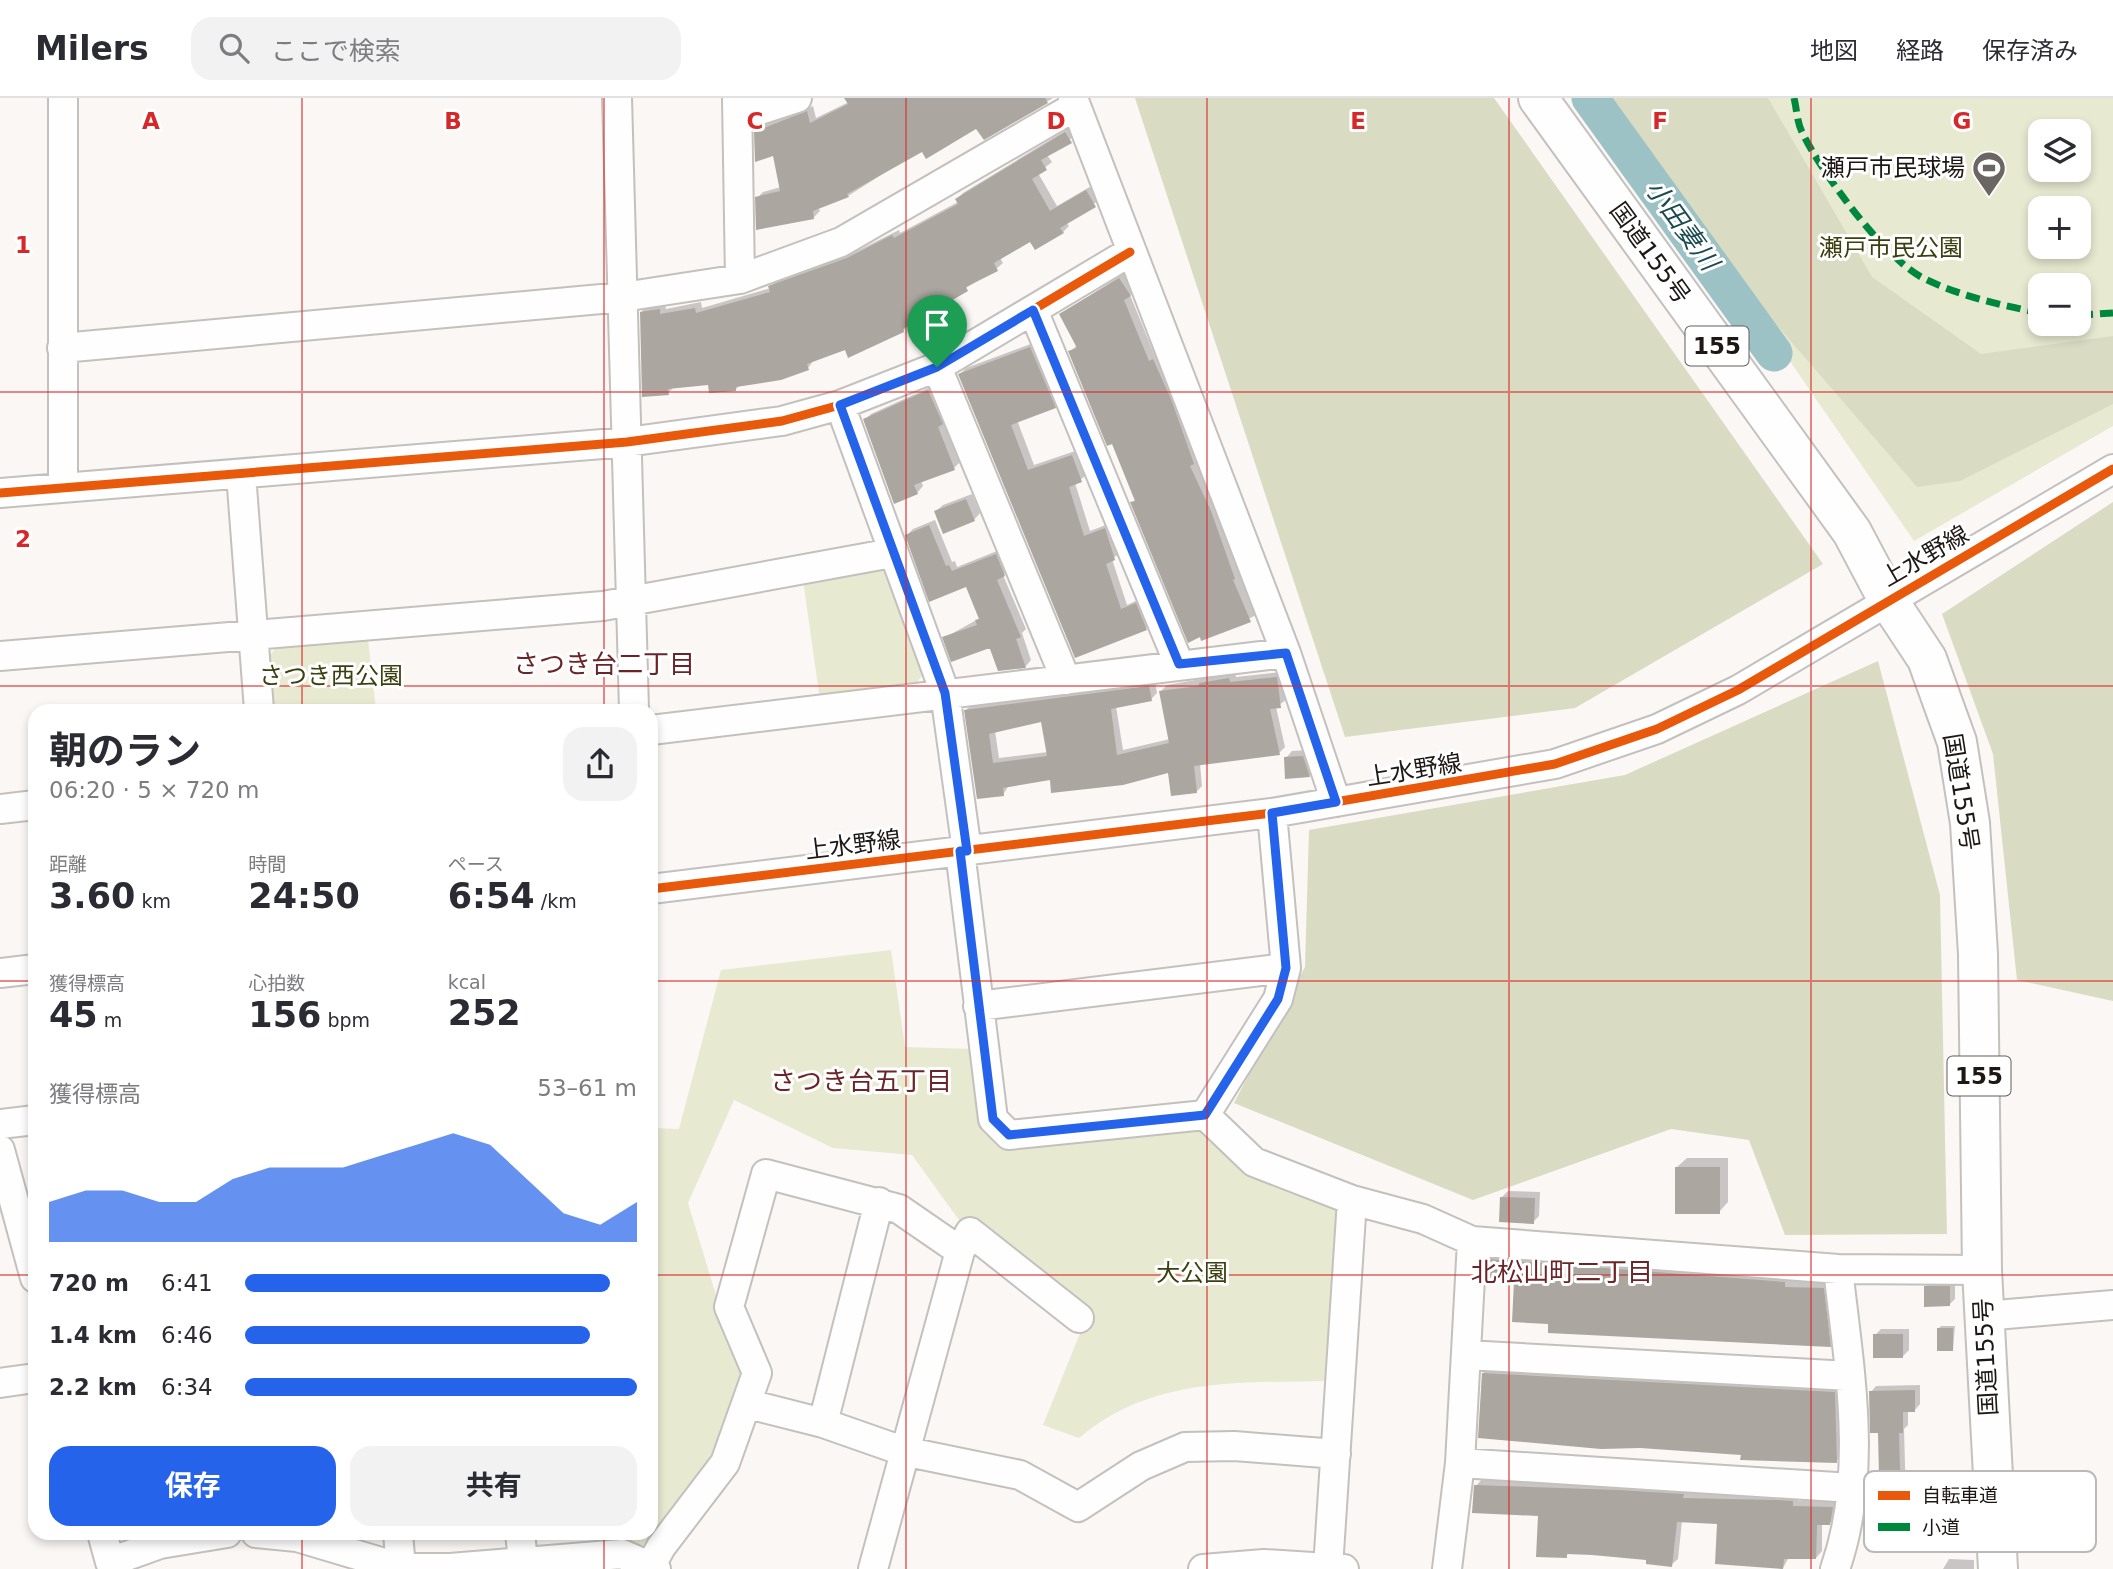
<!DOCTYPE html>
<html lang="ja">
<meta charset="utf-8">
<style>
:root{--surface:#fff;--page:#f2f2f3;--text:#2b2b33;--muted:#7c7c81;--line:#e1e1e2;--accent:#2563eb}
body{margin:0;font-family:"DejaVu Sans","Noto Sans JP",sans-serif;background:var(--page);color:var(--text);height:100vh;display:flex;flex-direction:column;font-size:26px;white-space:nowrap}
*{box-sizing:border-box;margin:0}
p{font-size:23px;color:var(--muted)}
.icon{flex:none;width:38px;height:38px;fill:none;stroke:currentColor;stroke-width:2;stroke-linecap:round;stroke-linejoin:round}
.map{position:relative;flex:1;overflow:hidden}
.side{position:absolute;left:28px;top:606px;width:630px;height:836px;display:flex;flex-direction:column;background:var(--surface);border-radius:21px;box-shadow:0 4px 10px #0003}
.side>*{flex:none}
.controls{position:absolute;left:2028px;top:21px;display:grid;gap:14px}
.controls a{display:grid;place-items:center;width:63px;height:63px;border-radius:14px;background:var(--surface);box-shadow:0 4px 10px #0003;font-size:35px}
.pin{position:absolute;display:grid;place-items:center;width:60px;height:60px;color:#fff;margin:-72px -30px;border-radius:50% 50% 50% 0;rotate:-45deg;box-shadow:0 0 7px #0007}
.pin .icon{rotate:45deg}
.round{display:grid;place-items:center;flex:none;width:74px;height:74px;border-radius:21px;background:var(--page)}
.headline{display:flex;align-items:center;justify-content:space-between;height:119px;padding:0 21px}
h1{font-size:38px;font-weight:700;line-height:52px}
.stats{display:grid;grid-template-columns:repeat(3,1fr);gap:10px;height:119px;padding:7px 21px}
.stats div{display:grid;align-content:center}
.stats b{font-size:35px;font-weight:700}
.stats small{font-size:19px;font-weight:400}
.stats p{font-size:19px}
.chart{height:196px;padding:14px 21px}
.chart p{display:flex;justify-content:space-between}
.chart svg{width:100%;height:126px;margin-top:7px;fill:var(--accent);opacity:.7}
.button{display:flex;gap:14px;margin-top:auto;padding:14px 21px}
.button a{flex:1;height:80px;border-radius:21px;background:var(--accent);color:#fff;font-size:28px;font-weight:700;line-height:80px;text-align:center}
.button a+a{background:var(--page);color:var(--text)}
ul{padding:0 21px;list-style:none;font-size:23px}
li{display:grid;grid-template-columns:112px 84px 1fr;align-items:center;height:52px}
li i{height:18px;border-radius:9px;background:var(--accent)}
header{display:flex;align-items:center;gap:42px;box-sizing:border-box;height:98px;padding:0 35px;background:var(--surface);border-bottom:2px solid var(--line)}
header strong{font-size:33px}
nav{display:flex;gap:38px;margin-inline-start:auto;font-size:24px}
.search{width:490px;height:63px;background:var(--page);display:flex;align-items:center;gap:18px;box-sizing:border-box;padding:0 24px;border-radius:21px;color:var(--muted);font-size:26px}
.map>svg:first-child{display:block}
.green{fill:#e7e9d1;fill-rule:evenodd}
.forest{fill:#d9dbc3}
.shadow{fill:#0003;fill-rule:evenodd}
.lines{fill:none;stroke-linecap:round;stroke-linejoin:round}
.river{stroke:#9dc2c5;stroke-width:37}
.building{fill:#aba69f;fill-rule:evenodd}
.minor-casing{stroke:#c4c0bd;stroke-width:32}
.highway-casing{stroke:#c4c0bd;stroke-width:42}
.minor{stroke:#fefefe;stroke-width:28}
.highway{stroke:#fefefe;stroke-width:38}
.quiet{stroke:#00873e;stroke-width:7;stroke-dasharray:14 7;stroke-linecap:butt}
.cycleway-casing{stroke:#fff;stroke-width:13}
.cycleway{stroke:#e8590c;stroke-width:9}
.route-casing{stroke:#fff;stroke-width:14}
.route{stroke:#2563eb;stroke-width:9}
.grid{fill:none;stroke:#d62828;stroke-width:2;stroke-opacity:0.55}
.labels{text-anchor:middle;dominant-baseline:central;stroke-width:6;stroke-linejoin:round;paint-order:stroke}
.shield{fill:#fff;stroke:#625d5b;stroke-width:2}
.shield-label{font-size:23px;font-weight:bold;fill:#1e1815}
.poi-label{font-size:24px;fill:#1e1815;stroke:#fff;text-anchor:end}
.park-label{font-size:24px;fill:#3b400e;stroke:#fff}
.street-label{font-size:24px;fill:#1e1815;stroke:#fff}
.water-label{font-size:26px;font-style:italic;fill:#1a4b50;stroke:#fff}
.neighbourhood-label{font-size:26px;fill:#6b2529;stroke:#fff}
.key{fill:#fff;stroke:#bcbab9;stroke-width:2}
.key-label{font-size:19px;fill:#1e1815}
.grid-label{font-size:23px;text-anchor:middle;font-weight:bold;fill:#d62828;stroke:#fff;stroke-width:6;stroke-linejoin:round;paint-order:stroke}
</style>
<header>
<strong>Milers</strong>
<div class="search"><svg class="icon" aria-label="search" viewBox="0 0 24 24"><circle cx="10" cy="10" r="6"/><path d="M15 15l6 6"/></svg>ここで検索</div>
<nav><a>地図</a><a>経路</a><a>保存済み</a></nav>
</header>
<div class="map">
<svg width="2113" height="1471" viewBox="0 0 2113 1471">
<rect width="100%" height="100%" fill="#faf7f5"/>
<path class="green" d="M 1608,0 L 2113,0 L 2113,328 L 1914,443 ZM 2040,33 L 2079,33 L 2079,72 L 2040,72 ZM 2040,110 L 2079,110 L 2079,149 L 2040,149 ZM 2040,187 L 2079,187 L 2079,226 L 2040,226 Z
M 884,466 L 923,576 L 913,590 L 820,602 L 803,482 Z
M 368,541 L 376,612 L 274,612 L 269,558 L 278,548 Z
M 891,852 L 905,949 L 972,951 L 980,1028 L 1004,1048 L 1193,1028 L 1339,1110 L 1326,1283 C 1236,1285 1152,1279 1079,1340 L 1043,1327 L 1087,1218 L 972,1123 L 959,1122 L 912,1057 L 833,1050 L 734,1002 L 688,1105 L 719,1207 L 747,1266 L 719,1357 L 647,1454 L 620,1439 L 588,1438 L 588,1435 L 651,1435 L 651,1030 L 679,1031 L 721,872 Z"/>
<path class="forest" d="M 1135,0 L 1494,0 L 1823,466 L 1575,610 L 1345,639 Z
M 1580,0 L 1768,0 L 1872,179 L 1981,256 L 2113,238 L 2113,306 L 1960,383 L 1917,389 Z
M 2113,404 L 2113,903 L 2017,882 L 1993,656 L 1942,516 Z
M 1878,563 L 1940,797 L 1947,1136 L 1785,1137 L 1749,1042 L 1671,1031 L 1473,1102 L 1234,1005 L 1305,869 L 1309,732 L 1625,677 Z"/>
<path class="shadow" d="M 846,0 L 1053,0 L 985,40 L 977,28 L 922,51 L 848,98 L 818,109 L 820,113 L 813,120 L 757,100 L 763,94 L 781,89 L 774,56 L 756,34 L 762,28 L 813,8 L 816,20 L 849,4 Z
M 1071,29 L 1076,37 L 1047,57 L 1052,64 L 1038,75 L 1057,108 L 1093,87 L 1101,101 L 1066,124 L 1069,128 L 1063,134 L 1031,142 L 1000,160 L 1003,165 L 996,171 L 909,226 L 903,233 L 814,262 L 808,270 L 741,286 L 735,292 L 710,285 L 674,289 L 668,295 L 641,214 L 648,208 L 665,206 L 666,211 L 701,204 L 702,210 L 771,190 L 776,183 L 855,154 L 899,132 L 900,135 L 958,104 L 957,101 L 963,95 Z
M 1125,175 L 1135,191 L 1130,197 L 1155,258 L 1159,257 L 1256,517 L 1222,535 L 1132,405 L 1136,401 L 1113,344 L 1070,254 L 1077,247 L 1061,216 Z
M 1036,244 L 1061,303 L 1055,309 L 1017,322 L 1034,367 L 1078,352 L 1087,377 L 1075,385 L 1090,433 L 1111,425 L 1120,455 L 1112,461 L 1127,507 L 1142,500 L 1152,524 L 1146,530 L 1076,557 L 960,276 L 966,270 Z
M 935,287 L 948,318 L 943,323 L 960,364 L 954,370 L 921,383 L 923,388 L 917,395 L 865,322 L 871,316 Z
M 972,396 L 980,415 L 974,422 L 936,413 L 943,407 Z
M 935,422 L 952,464 L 955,463 L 957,469 L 1002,451 L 1010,471 L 1003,477 L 1026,531 L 1022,535 L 1031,562 L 1026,568 L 999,571 L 992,550 L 944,540 L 980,520 L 967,487 L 907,437 L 913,431 Z
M 1282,574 L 1286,602 L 1276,609 L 1285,649 L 1279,655 L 1200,666 L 1202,688 L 1196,694 L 1170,672 L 1051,680 L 1009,687 L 1003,697 L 966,612 L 972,606 L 1155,583 L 1157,595 L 1151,601 L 1116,608 L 1123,652 L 1170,641 L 1161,593 L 1167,587 L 1235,575 L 1236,579 ZM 1043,622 L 1048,654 L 999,660 L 995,633 Z
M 1309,652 L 1315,672 L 1309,678 L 1286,660 L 1292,653 Z
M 1687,1060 L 1728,1060 L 1728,1104 L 1719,1114 L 1677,1069 Z
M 1508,1093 L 1540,1094 L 1539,1118 L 1533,1124 L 1502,1099 Z
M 1496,1156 L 1791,1178 L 1791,1183 L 1829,1184 L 1836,1241 L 1830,1247 L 1550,1224 L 1516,1181 L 1489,1162 Z
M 1932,1183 L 1955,1183 L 1955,1201 L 1949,1207 L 1925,1189 Z
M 1941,1228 L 1955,1228 L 1953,1252 L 1939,1230 Z
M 1881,1231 L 1909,1231 L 1909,1252 L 1903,1258 L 1875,1237 Z
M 1489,1269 L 1840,1288 L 1842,1357 L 1836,1363 L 1743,1355 L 1483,1275 Z
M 1920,1287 L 1920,1306 L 1915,1312 L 1908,1312 L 1908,1327 L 1904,1331 L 1906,1402 L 1957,1398 L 1959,1429 L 1953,1435 L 1919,1432 L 1876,1379 L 1880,1375 L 1879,1333 L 1871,1294 L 1876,1288 Z
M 1482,1381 L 1626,1386 L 1689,1390 L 1688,1395 L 1784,1396 L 1798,1397 L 1798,1403 L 1838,1403 L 1835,1419 L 1829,1426 L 1822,1426 L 1822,1453 L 1816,1460 L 1789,1459 L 1783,1470 L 1719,1424 L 1682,1423 L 1678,1461 L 1671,1467 L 1648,1460 L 1570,1454 L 1566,1458 L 1539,1416 L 1476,1388 Z
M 1949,1461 L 1974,1462 L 1974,1471 L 1943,1471 Z"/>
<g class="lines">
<path class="river" d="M 1590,0 L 1774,255"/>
</g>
<path class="building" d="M 844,0 L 1045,0 L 1048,5 L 984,42 L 976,31 L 926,61 L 922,54 L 847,96 L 849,99 L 813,113 L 814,121 L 756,132 L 755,99 L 780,93 L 773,58 L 755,64 L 754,34 L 807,13 L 810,25 L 848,6 Z
M 1065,34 L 1072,45 L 1041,62 L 1047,72 L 1032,81 L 1050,113 L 1086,92 L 1096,109 L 1060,130 L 1064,135 L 1035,152 L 1030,144 L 994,165 L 998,173 L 966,189 L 968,193 L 903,231 L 904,234 L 848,260 L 845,252 L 807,266 L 809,272 L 781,282 L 736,289 L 736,293 L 709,295 L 708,287 L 668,291 L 669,297 L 642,299 L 640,214 L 660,211 L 660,216 L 695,210 L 696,215 L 770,194 L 768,188 L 847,160 L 892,137 L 894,140 L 958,106 L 955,101 Z
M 1119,180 L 1131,198 L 1124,202 L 1149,263 L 1153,261 L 1171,301 L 1194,366 L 1190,368 L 1211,413 L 1235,481 L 1233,482 L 1251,524 L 1201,543 L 1200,539 L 1188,545 L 1130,404 L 1135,403 L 1112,346 L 1107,348 L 1068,253 L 1077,250 L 1059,216 Z
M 1030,249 L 1056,310 L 1011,327 L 1028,372 L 1072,357 L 1082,384 L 1069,389 L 1084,438 L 1105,430 L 1115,462 L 1106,466 L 1121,511 L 1136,505 L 1147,532 L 1075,560 L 958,276 Z
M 928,292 L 943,326 L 938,329 L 955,372 L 914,387 L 918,396 L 894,406 L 863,321 Z
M 966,401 L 975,423 L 943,436 L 934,413 Z
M 929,427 L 946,468 L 949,467 L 952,473 L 996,456 L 1005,478 L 997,482 L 1021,539 L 1016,541 L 1026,570 L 998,573 L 990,551 L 987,551 L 951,564 L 942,539 L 977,527 L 975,522 L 979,521 L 966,489 L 929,504 L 905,437 Z
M 1277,579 L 1281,610 L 1270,611 L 1280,657 L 1194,668 L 1197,695 L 1171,698 L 1168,675 L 1123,687 L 1051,695 L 1050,682 L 1003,690 L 1004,698 L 977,701 L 964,612 L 1149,588 L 1152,603 L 1111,611 L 1117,657 L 1169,645 L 1159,593 L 1199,588 L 1199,585 L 1229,580 L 1230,584 ZM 1041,624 L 1047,658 L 993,665 L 989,636 Z
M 1303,658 L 1310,679 L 1285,681 L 1284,659 Z
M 1675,1069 L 1720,1069 L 1720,1116 L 1675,1116 Z
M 1500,1099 L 1535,1100 L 1534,1126 L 1499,1124 Z
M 1488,1161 L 1785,1184 L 1785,1189 L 1824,1190 L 1831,1249 L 1548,1235 L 1548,1226 L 1512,1224 L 1514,1183 L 1487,1181 Z
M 1924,1188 L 1950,1188 L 1950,1208 L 1924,1209 Z
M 1937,1230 L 1953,1230 L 1953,1253 L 1937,1253 Z
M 1873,1236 L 1903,1236 L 1903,1260 L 1873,1260 Z
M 1482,1275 L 1835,1294 L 1837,1365 L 1740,1362 L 1741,1357 L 1640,1350 L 1601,1351 L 1478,1340 Z
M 1915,1292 L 1915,1314 L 1903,1314 L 1903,1335 L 1899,1335 L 1901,1407 L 1952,1403 L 1954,1436 L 1918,1438 L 1918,1434 L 1875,1435 L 1874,1379 L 1879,1378 L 1878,1335 L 1870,1335 L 1869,1293 Z
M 1474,1387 L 1619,1392 L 1684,1396 L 1683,1400 L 1777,1402 L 1793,1403 L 1793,1408 L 1833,1409 L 1830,1427 L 1817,1427 L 1816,1461 L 1784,1461 L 1783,1471 L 1715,1466 L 1717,1426 L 1677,1424 L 1672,1469 L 1646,1466 L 1646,1462 L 1592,1457 L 1567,1456 L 1567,1460 L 1536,1459 L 1538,1418 L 1472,1415 Z"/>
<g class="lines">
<g class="minor-casing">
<path id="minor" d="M 617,0 L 634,612
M 737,0 L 740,181
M 1073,0 L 1286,555 L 1336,704
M 738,19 L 797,0
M 1033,212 L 1179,566
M 62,250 L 623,199 L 740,181 L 841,144 L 1076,8
M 937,269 L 1066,582
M 840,307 L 945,595 L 967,753
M 241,376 L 259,612
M 63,389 L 63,0
M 0,395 L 627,344 L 782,323 L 840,307 L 937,269 L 1130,154
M 0,558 L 603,508 L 892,455
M 651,632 L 1286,555
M 0,711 L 35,707
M 960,753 L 993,1021 L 1009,1037 L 1205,1017
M 651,791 L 1272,715 L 1555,666 L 1657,631 L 1738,592 L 2113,371
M 0,875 L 35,871
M 978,908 L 1286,870
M 1205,1017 L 1254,1064 L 1352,1102 L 1423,1121 L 1472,1143 L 1838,1171 L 1982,1172
M 1205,1017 L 1278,901 L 1286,870 L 1272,715
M 0,1026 L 35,1022
M 0,1052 L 35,1180
M 1984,1218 L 2113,1207
M 1466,1257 L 1850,1278
M 0,1285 L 35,1280
M 748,1306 L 823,1325 L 903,1353 L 1020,1377 L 1078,1409 L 1141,1368 L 1185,1349 L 1234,1348 L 1336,1356
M 823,1325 L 879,1104
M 1460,1365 L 1852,1390
M 102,1435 L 110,1464 L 160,1446 L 227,1435
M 256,1435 L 297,1439 L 401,1470 L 450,1470 L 622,1456 L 656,1471
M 398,1435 L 401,1470
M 520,1435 L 523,1463
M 1328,1470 L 1352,1102
M 649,1471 L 661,1449 L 725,1365 L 757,1275 L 729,1209 L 766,1076 L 899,1111 L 960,1153
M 873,1471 L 960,1153 L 970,1134 L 1079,1220
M 1203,1471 L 1264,1466 L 1344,1471
M 1447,1471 L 1460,1365 L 1472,1143
M 1835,1471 C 1869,1374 1849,1270 1838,1171"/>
</g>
<g class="highway-casing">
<path id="highway" d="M 1538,0 L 1852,434 L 1888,502 L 1927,561 L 1957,644 L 1970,725 L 1978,856 L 1982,1172 L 1998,1471"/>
</g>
<use href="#minor" class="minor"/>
<use href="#highway" class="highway"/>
<path class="quiet" d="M 1794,0 C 1797,12 1797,26 1803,36 C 1822,75 1884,160 1923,180 C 1959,198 2001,207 2040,215
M 2079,217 L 2113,215"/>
<g class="cycleway-casing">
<path id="cycleway" d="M 0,395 L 627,344 L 782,323 L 840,307 L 937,269 L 1130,154
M 651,791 L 1272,715 L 1555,666 L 1657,631 L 1738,592 L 2113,371"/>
</g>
<use href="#cycleway" class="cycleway"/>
</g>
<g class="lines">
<g class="route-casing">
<path id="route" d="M 1033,212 L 1179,566 L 1286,555 L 1336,704 L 1272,715 L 1286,870 L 1278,901 L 1205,1017 L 1009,1037 L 993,1021 L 960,753 L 967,753 L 945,595 L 840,307 L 937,269 Z"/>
</g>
<use href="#route" class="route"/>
</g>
<path class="grid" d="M 302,0 L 302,612M 604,0 L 604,612M 906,0 L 906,1471M 1207,0 L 1207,1471M 1509,0 L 1509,1471M 1811,0 L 1811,1471M 0,294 L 2113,294M 0,588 L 2113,588M 0,883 L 35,883M 651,883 L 2113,883M 0,1177 L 35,1177M 651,1177 L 2113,1177M 302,1435 L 302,1471M 604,1435 L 604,1471"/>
<defs>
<g id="stadium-pin" transform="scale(1.75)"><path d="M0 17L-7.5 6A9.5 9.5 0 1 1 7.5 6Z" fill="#6b6663" stroke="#fff"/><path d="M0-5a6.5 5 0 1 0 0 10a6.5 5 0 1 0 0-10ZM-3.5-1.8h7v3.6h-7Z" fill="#fff"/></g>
</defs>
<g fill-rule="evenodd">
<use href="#stadium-pin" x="1989" y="70"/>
</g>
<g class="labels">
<g class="shield">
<rect x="1685.5" y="228.5" width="63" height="39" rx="5"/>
<rect x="1947.5" y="958.5" width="63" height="39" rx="5"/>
</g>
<g class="shield-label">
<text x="1717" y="248">155</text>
<text x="1979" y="978">155</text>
</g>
<g class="poi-label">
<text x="1965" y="70">瀬戸市民球場</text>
</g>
<g class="park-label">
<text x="1891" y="150">瀬戸市民公園</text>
<text x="331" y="578">さつき西公園</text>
<text x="1192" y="1175">大公園</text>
</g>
<g class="street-label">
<text transform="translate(1650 155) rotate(54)">国道155号</text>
<text transform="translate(1925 458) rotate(-30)">上水野線</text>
<text transform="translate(1414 672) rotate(-9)">上水野線</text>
<text transform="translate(1961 694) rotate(81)">国道155号</text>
<text transform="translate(853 747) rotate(-7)">上水野線</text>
<text transform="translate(1986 1259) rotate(-93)">国道155号</text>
</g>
<g class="water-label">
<text transform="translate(1682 127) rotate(54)">小田妻川</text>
</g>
<g class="neighbourhood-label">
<text x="604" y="566">さつき台二丁目</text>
<text x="861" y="983">さつき台五丁目</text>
<text x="1562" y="1174">北松山町二丁目</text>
</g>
</g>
<rect x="1864" y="1373" width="232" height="81" rx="10" class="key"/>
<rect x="1878" y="1393" width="32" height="9" fill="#e8590c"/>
<rect x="1878" y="1425" width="32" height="8" fill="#00873e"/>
<g class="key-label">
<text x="1922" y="1404">自転車道</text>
<text x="1922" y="1436">小道</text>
</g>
<g class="grid-label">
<text x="151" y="31">A</text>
<text x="453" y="31">B</text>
<text x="755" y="31">C</text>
<text x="1056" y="31">D</text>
<text x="1358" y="31">E</text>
<text x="1660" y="31">F</text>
<text x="1962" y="31">G</text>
<text x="23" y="155">1</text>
<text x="23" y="449">2</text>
</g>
</svg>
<div class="controls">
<a><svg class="icon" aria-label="layers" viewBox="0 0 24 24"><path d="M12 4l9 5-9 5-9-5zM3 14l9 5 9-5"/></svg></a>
<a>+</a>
<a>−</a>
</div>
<div class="pin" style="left:937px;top:269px;background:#1e9e55"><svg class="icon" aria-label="arrive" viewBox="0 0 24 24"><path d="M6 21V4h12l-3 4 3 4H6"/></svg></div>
<section class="side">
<div class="headline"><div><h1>朝のラン</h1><p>06:20 · 5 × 720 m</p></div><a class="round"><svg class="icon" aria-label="share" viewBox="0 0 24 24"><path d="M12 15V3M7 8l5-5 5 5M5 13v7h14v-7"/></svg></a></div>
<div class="stats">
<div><p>距離</p><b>3.60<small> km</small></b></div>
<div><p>時間</p><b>24:50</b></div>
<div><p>ペース</p><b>6:54<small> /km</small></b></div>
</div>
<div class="stats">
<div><p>獲得標高</p><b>45<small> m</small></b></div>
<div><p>心拍数</p><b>156<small> bpm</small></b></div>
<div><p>kcal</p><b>252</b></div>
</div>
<div class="chart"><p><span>獲得標高</span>53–61 m</p>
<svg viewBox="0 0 160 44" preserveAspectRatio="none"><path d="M0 44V30L10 26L20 26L30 30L40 30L50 22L60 18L70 18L80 18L90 14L100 10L110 6L120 10L130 22L140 34L150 38L160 30V44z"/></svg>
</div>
<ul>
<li><b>720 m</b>6:41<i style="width:93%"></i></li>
<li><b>1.4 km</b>6:46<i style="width:88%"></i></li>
<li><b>2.2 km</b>6:34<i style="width:100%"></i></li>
</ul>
<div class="button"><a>保存</a><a>共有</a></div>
</section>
</div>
